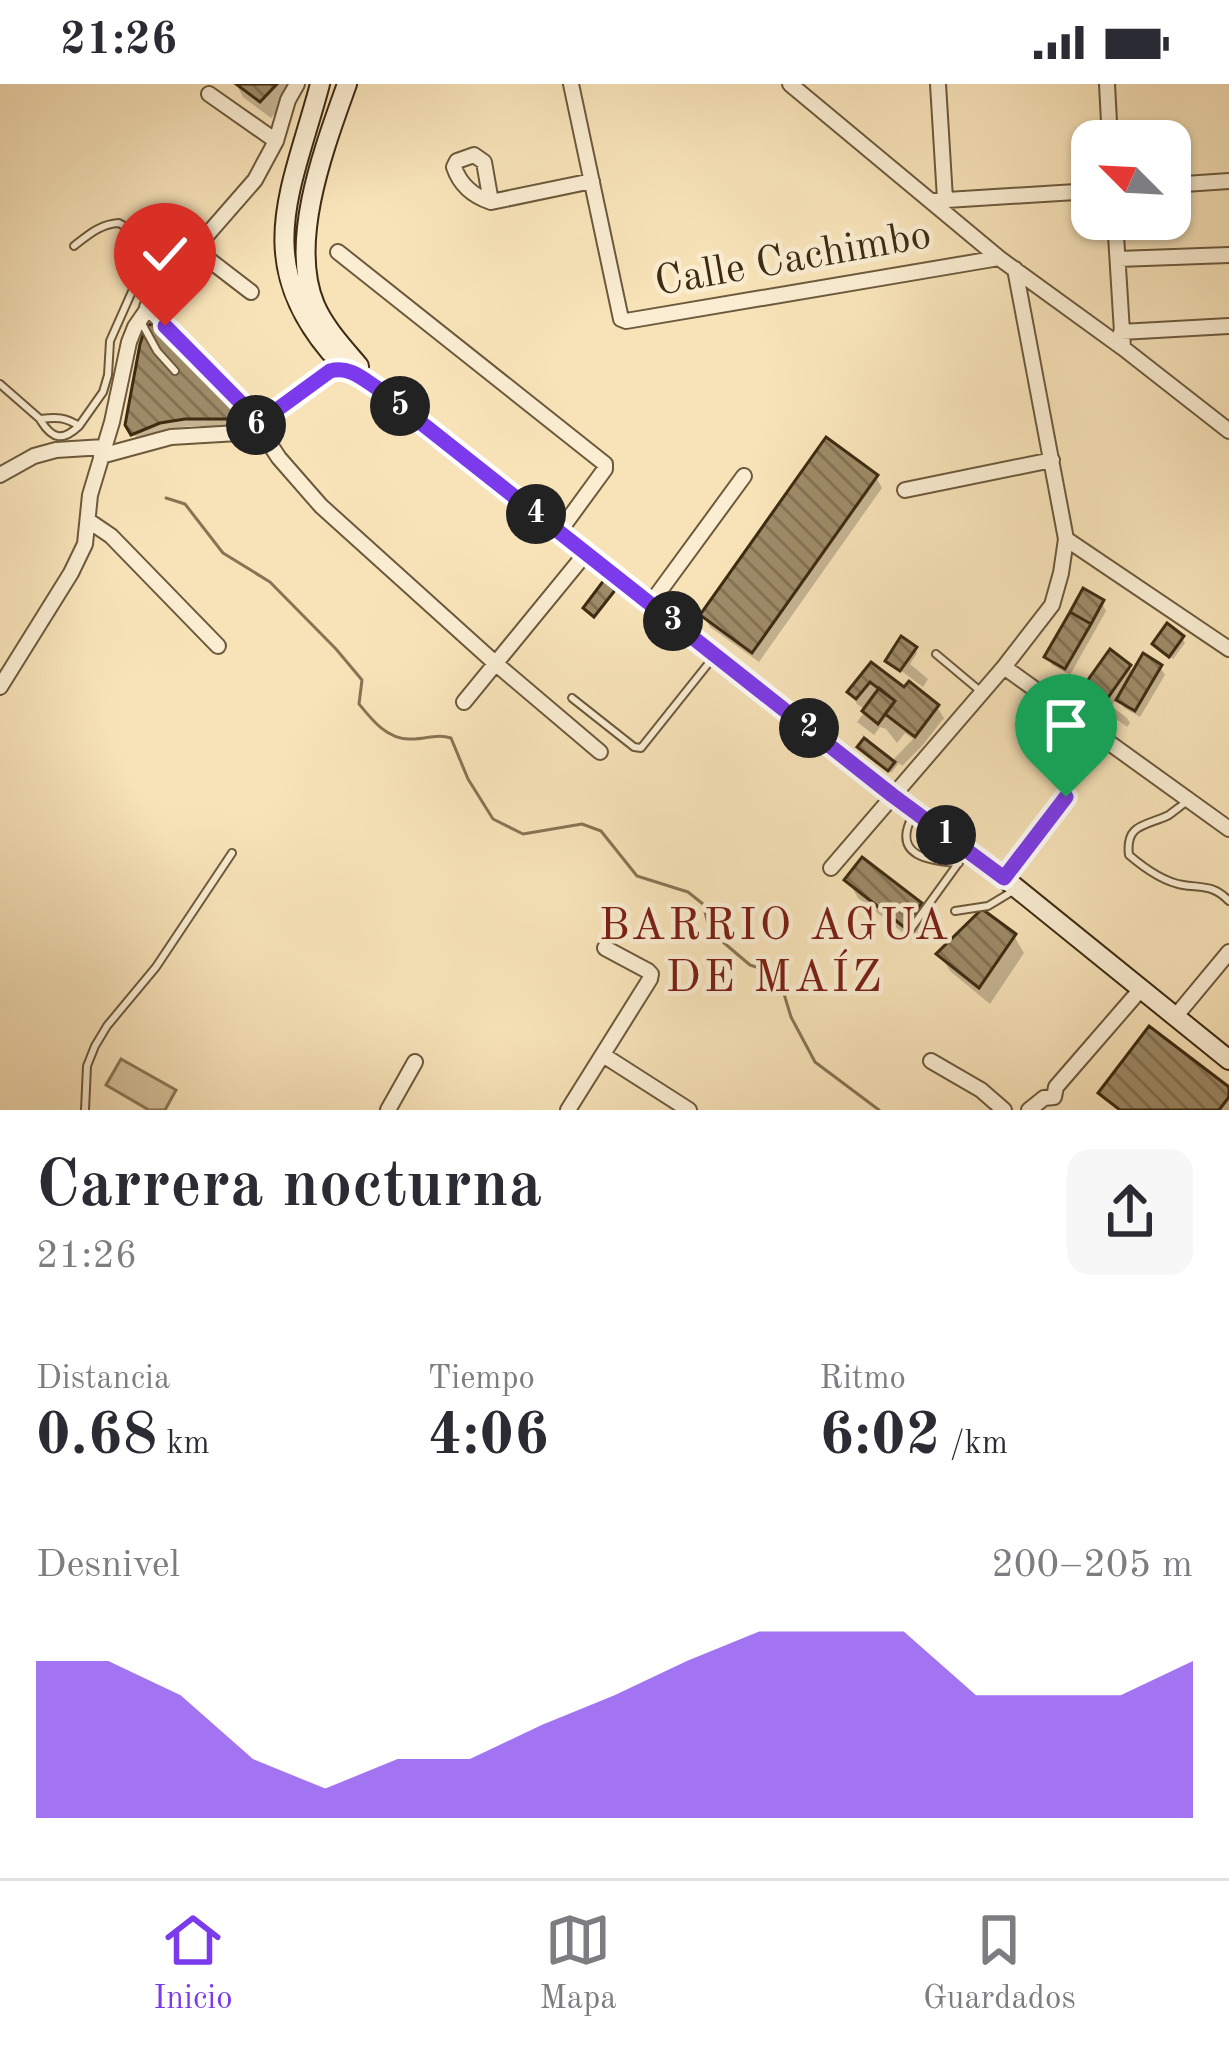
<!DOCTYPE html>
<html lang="es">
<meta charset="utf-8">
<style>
:root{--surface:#fff;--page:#f7f7f7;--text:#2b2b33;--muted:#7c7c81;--line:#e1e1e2;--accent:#7c3aed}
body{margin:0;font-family:"Old Standard TT",serif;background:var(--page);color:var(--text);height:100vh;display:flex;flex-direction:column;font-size:45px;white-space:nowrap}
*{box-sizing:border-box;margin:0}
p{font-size:39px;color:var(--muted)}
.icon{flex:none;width:66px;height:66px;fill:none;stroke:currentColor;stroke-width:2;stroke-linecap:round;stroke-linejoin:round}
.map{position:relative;height:1026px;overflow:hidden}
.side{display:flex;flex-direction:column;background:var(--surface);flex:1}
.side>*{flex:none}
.needle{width:78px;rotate:294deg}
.controls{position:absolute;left:1071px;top:36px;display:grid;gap:24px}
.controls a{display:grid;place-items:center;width:120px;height:120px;border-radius:24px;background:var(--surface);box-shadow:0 3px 9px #0004;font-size:60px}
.pin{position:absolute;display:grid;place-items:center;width:102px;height:102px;color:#fff;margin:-123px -51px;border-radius:50% 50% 50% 0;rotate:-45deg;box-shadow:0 0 12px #0007}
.pin .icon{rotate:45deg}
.km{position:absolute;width:60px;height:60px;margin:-30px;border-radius:50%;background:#222;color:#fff;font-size:33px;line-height:60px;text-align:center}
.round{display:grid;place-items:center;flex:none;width:126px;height:126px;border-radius:24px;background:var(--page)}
.summary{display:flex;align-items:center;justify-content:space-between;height:204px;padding:0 36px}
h1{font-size:66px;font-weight:700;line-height:90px}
.figures{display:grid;grid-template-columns:repeat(3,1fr);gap:18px;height:204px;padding:12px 36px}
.figures div{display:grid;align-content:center}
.figures b{font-size:60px;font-weight:700}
.figures small{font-size:33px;font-weight:400}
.figures p{font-size:33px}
.chart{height:336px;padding:24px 36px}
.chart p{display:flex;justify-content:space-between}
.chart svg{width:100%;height:216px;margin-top:12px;fill:var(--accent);opacity:.7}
.status{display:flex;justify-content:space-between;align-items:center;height:84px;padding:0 60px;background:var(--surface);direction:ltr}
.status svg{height:33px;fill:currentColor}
.tab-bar{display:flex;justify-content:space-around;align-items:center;height:168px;border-top:3px solid var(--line);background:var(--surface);font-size:33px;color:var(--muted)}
.tab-bar a{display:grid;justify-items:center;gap:6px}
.tab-bar .current{color:var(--accent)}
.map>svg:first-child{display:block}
.garden{fill:#d8c49c;stroke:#8a7856;stroke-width:3}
.shadow{fill:#0003}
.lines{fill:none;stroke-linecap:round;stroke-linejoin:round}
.stream{stroke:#877454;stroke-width:3}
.building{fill:url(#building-back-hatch);stroke:#3d2b11;stroke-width:3}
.lane-casing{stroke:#6c593b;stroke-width:10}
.street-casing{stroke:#6c593b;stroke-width:18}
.secondary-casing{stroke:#3d2b11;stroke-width:22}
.lane{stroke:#faedd2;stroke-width:6}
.street{stroke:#faedd2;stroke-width:14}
.secondary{stroke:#faedd2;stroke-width:18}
.route-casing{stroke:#fff;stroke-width:24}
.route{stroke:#7c3aed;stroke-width:15}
.labels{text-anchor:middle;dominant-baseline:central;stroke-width:9;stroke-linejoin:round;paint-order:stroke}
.street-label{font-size:42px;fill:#3d2b11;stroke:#faedd2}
.neighbourhood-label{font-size:45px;letter-spacing:3px;fill:#7a1f14;stroke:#faedd2}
</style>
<div class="status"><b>21:26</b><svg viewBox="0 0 49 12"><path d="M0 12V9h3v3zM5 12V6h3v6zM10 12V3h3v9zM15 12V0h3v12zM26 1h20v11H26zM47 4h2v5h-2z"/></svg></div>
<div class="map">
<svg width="1229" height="1026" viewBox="0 0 1229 1026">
<defs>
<pattern id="building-back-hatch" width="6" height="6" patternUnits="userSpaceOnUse" patternTransform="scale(3)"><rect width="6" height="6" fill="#9e8b68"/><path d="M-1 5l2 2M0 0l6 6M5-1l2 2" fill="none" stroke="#827254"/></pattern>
</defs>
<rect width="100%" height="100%" fill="#f8e3b9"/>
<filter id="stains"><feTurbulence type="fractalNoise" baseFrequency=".00167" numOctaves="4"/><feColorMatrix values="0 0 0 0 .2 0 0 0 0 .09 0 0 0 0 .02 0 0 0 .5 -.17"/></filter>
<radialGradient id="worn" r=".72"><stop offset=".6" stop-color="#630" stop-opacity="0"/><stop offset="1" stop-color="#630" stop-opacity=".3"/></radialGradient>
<path class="garden" d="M 121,975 L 176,1006 L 165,1026 L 149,1026 L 106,1001 Z"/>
<path class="shadow" d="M 236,0 L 294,0 L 293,10 L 271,34 L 243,13 Z
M 154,242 L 245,337 L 248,342 L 190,342 L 165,346 L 138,357 L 128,340 Z
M 876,393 L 882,404 L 759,578 L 710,543 L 703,531 Z
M 1102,519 L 1106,527 L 1070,591 L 1052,581 L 1048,573 Z
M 1182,554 L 1185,559 L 1173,575 L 1158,565 Z
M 914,565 L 917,569 L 910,580 L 928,595 L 923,603 L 888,577 Z
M 871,582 L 905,608 L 937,623 L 944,634 L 922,662 L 902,682 L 899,679 L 891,689 L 863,668 L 866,657 L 862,650 L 870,656 L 867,660 L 890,679 L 913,655 L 905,649 L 897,659 L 886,645 L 880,643 L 874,651 L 857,638 L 866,626 L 857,620 L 851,608 Z
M 1129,583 L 1134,591 L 1160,583 L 1165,591 L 1140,633 L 1124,624 L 1118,613 L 1111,622 L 1127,634 L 1130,639 L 1127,643 L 1115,634 L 1110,624 L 1107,628 L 1088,615 L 1084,607 Z
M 848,796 L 919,821 L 929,839 L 915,858 L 858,814 Z
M 1014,852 L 1024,869 L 990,920 L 950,887 L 940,870 Z
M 1229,1007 L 1229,1026 L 1118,1026 L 1106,1017 L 1102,1009 Z"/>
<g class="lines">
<path class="stream" d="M 166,414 L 185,420 L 223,469 L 270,498 L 336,565 L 362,596 L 359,620 C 372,636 387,655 409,655 C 425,656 436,649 451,654 L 468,695 L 493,735 L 523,750 L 582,740 L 601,747 L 637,792 L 688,808 L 703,820 L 710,847 L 750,881 L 778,890 L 791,933 L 815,978 L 879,1026"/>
</g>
<path class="building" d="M 236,0 L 277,0 L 260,18 Z
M 154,239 L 247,335 L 185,335 L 160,339 L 131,351 L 125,341 L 140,260 L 146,242 Z
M 826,353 L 878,391 L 752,569 L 700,531 Z
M 604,496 L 616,505 L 594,533 L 583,524 Z
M 1083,504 L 1104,516 L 1091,540 L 1070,528 Z
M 1070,528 L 1091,540 L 1065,585 L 1044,573 Z
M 1167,539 L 1184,552 L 1169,573 L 1152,560 Z
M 901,552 L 917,563 L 900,587 L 885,577 Z
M 1110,565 L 1131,581 L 1102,622 L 1080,607 Z
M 1143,569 L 1162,581 L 1135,627 L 1116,616 Z
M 871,578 L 904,603 L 909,597 L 939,621 L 915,653 L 885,630 L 895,617 L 870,598 L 856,615 L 847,608 Z
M 879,604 L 895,617 L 878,640 L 862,627 Z
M 864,654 L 895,678 L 888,687 L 857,663 Z
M 862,773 L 922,819 L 904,843 L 844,796 Z
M 982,825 L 1016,850 L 979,904 L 936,870 Z
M 1149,942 L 1229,1003 L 1229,1013 L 1219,1026 L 1120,1026 L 1098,1009 Z"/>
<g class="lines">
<g class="lane-casing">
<path id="lane" d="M 74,162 C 88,151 100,140 119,139 L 180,176
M 140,236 L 157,267 L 175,287
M 0,300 L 40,335 C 57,333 65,333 79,342 L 103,308 L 108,291 L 110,257 L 154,158
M 41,337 C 53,356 63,357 79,342
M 936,570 L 979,606
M 572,614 L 634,663 L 641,664 L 712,575
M 1186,718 C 1185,719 1170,730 1169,731 C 1147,742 1125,739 1129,771 C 1143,783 1164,798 1183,801 C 1203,804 1214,801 1229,817
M 912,733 C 892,772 929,777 959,779
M 955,827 L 988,822 L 1013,807
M 910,846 L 965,770
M 85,1026 L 87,982 L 95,962 L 107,942 L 156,883 L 232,769"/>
</g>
<g class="street-casing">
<path id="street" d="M 571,0 L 621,235 L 626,237 L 999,174
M 790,0 L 999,174 L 1123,264 L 1229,347
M 938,0 L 945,115
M 1107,0 L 1110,57
M 209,10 L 276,57
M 1170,101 L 1229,97
M 931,117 L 1092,107
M 491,118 L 484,78 L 474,71 L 457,77 L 454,83 C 460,101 473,112 491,118 L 592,97
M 1115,135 L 1123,264
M 195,165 L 251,208
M 338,168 L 605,380 L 605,385 L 559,448
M 1118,175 L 1229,171
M 147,223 L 247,326 L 279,374 L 321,422 L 495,579 L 600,668
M 1121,248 L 1229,242
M 101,372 L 171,353 L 238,349 L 257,341 L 330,288 L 337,285 L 353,288
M 0,391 L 34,372 L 56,366 L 104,363
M 905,406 L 1052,376
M 89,437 L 111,452 L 218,562
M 1066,455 L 1229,565
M 651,519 L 744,392
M 1004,583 L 1229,745
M 0,603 L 71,489 L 85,460 L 90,411 L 112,338 L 129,258 L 135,243 L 166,198 L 255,96 L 276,57 L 288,16 L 297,0
M 464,618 L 586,469
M 831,784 L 1004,583 L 1052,521 L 1061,489 L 1066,455 L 1015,185
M 1004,794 L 1066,713
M 1175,933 L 1229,868
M 603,971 L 689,1026
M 931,977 L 981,1006 L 1004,1026
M 1054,1013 L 1056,1003 L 1141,905
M 388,1026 L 415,978
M 568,1026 L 650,895 L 651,890 L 648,887 L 605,864
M 1029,1026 L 1044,1014 L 1054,1013"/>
</g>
<g class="secondary-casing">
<path id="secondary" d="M 320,0 C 293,103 251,174 330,268 L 892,711 L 1004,794 L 1229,976
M 347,0 C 325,62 288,157 315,221 C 325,244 343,263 359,282"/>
</g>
<use href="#lane" class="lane"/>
<use href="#street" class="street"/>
<use href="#secondary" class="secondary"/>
</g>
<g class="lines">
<g class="route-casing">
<path id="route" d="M 165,242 L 248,326 L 256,341 L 330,287 C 349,282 362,294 377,304 L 892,711 L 1004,794 L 1066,713"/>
</g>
<use href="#route" class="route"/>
</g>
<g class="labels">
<g class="street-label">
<text transform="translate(793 176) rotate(-10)">Calle Cachimbo</text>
</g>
<g class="neighbourhood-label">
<text x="775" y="843">BARRIO AGUA<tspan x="775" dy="52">DE MAÍZ</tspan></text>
</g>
</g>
<rect width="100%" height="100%" filter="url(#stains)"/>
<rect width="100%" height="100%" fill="url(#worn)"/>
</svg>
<div class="controls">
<a><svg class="needle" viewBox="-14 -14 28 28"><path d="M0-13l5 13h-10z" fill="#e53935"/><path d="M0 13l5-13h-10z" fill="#7c7c81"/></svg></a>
</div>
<div class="pin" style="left:1066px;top:713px;background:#1e9e55"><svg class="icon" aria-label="arrive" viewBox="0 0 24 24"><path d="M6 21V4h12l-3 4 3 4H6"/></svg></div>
<div class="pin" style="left:165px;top:242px;background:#d93025"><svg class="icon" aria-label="check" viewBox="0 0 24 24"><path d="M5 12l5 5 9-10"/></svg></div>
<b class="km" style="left:946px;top:751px">1</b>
<b class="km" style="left:809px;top:644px">2</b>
<b class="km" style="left:673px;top:537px">3</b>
<b class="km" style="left:536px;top:430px">4</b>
<b class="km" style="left:400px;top:322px">5</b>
<b class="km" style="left:256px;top:341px">6</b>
</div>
<section class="side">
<div class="summary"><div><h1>Carrera nocturna</h1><p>21:26</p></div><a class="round"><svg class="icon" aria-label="share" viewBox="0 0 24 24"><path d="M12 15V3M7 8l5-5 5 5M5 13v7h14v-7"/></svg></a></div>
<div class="figures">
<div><p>Distancia</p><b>0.68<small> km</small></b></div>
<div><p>Tiempo</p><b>4:06</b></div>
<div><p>Ritmo</p><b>6:02<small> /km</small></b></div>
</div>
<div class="chart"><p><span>Desnivel</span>200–205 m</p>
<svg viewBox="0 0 160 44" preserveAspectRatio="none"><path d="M0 44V12L10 12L20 19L30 32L40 38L50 32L60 32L70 25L80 19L90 12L100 6L110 6L120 6L130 19L140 19L150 19L160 12V44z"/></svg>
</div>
</section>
<nav class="tab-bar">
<a class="current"><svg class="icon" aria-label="home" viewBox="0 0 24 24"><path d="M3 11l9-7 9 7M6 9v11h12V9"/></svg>Inicio</a>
<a><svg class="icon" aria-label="map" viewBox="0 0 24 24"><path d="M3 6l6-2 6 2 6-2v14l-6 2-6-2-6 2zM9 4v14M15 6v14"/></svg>Mapa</a>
<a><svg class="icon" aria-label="saved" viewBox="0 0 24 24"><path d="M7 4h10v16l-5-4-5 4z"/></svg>Guardados</a>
</nav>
